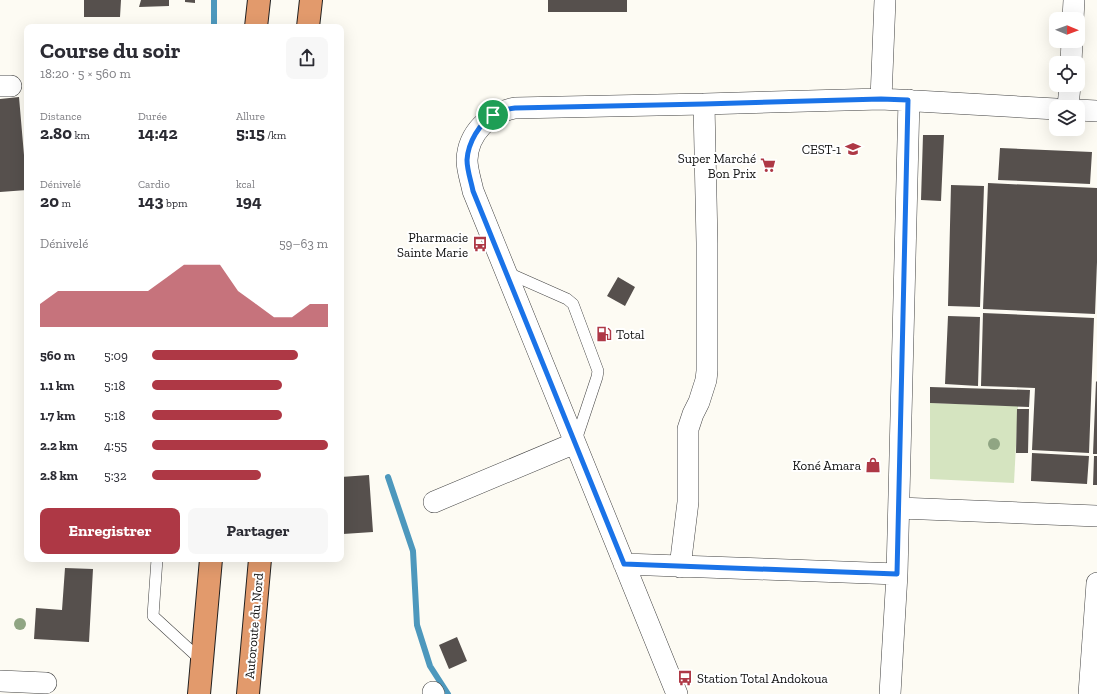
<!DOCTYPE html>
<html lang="fr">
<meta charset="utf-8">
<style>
:root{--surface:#fff;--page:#f7f7f7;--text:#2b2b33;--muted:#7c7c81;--accent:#ae3845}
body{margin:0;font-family:"Zilla Slab",serif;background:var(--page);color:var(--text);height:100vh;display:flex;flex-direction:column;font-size:15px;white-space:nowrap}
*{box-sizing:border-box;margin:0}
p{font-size:13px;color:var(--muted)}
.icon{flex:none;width:22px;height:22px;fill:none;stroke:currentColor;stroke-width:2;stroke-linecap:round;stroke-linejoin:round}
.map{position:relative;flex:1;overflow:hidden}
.drawer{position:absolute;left:24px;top:24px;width:320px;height:538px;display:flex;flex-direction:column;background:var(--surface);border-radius:8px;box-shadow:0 4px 16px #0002}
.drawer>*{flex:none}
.needle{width:26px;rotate:91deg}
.tools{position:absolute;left:1049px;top:12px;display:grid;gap:8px}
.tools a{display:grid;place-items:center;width:36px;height:36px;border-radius:8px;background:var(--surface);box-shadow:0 4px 16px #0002;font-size:20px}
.pin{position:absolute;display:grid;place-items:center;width:34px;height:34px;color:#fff;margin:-17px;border:2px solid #fff;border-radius:50%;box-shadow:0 1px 4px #0007}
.round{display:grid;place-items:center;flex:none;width:42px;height:42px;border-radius:8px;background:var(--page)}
.summary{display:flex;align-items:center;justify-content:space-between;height:68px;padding:0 16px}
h1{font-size:22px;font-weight:800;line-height:30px}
.stats{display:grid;grid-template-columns:repeat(3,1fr);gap:6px;height:68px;padding:4px 16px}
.stats div{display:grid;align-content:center}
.stats b{font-size:17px;font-weight:800}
.stats small{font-size:11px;font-weight:400}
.stats p{font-size:11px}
.chart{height:112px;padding:8px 16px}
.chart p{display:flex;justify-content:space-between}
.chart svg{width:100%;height:72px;margin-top:4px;fill:var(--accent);opacity:.7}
.primary-button{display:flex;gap:8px;margin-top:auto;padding:8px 16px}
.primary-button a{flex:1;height:46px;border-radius:8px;background:var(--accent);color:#fff;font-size:16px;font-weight:800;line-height:46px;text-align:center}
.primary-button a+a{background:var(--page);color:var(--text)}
ul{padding:0 16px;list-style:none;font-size:13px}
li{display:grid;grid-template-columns:64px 48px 1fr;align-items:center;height:30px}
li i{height:10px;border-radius:5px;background:var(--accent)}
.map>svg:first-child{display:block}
.grass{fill:#d5e4c0}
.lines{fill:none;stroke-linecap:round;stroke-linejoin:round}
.stream{stroke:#4d98bd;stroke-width:6}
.building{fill:#56504d}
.lane-casing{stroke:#424242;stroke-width:12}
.street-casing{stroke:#424242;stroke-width:22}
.highway-casing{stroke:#202020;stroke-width:24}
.lane{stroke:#fff;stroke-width:11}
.street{stroke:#fff;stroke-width:21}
.highway{stroke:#e29a6c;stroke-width:22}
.tree{fill:#90a583}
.route-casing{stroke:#fff;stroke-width:8}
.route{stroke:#1a73e8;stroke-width:5}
.labels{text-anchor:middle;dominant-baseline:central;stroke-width:4;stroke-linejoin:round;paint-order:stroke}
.poi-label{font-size:13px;fill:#0f0f0f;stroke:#fff;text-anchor:end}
.street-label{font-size:13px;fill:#0f0f0f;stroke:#fff}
</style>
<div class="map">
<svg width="1097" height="694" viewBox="0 0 1097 694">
<rect width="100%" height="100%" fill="#fdfbf3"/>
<path class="grass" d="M 930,403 L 1018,406 L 1014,483 L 930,479 Z"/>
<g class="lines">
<path class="stream" d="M 214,27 L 214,0
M 388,477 L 413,551 L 417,625 L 430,666 L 448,694"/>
</g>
<path class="building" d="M 84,0 L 121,0 L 120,17 L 84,17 Z
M 141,0 L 169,0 L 169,6 L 139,7 Z
M 185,0 L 195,0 L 195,3 L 185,2 Z
M 548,0 L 627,0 L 627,12 L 548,12 Z
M 19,97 L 27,190 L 0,192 L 0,99 Z
M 923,135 L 944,135 L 941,201 L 921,200 Z
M 1000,148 L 1092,152 L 1090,184 L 998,180 Z
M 988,183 L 1097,188 L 1097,262 L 1095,314 L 983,309 Z
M 951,185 L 984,186 L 980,307 L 948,306 Z
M 618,277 L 635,287 L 625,306 L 607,296 Z
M 983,313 L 1094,318 L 1089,453 L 1032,450 L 1035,388 L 981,386 Z
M 948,316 L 980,317 L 978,386 L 945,384 Z
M 1096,381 L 1097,382 L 1097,454 L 1093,454 Z
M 930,387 L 1030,390 L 1029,407 L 930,403 Z
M 1017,409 L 1029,409 L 1028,453 L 1016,453 Z
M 1032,453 L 1089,456 L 1087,484 L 1031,481 Z
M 1094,456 L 1097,456 L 1097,485 L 1093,485 Z
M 369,475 L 373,532 L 343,534 L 341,477 Z
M 65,568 L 93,569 L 89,642 L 34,639 L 36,608 L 62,610 Z
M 457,637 L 467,661 L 449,669 L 439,645 Z"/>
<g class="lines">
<g class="lane-casing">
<path id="lane" d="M 506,272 L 567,299 L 573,304 L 598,371 L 597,377 L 576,440
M 157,559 L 153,616 L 202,661"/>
</g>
<g class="street-casing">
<path id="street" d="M 1073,19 L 1074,0
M 1071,63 L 1072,41
M 0,86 L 11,86
M 881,99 L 885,0
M 1068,107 L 1070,85
M 1078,110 L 1097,111
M 434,502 L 575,443
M 899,508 L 1097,516
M 624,564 L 897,574
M 680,567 L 688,502 L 688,429 L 693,414 L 699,402 L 706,380 L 707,371 L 707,243 L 704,104
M 0,681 L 46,683
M 433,692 L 434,694
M 677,694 L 473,191 C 471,181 467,170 467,160 C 468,133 489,113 515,108 L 704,104 L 881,99 L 1056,109
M 890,694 L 897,574 L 909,100
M 1089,694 L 1097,583"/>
</g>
<g class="highway-casing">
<path id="highway" d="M 256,27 L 259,0
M 308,27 L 311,0
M 199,694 L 211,559
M 248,694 L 260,559"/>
</g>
<use href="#lane" class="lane"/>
<use href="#street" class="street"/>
<use href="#highway" class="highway"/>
</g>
<g class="tree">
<circle cx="994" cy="444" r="6"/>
<circle cx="20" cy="624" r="6"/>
</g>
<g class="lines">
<g class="route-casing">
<path id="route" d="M 881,99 L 908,100 L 897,574 L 624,564 L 473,191 C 471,181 467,170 467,160 C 468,143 479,123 495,114 C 501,110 508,109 515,108 L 704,104 Z"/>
</g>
<use href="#route" class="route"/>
</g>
<defs>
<g id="school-bare" transform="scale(1.2)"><path d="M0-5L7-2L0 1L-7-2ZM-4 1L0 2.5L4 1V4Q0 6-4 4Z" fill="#ae3845" stroke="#fff" stroke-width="2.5" paint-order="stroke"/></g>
<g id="supermarket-bare" transform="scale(1.2)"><path d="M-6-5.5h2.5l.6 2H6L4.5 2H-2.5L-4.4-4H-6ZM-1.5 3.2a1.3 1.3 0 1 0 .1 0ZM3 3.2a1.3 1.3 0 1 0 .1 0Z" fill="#ae3845" stroke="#fff" stroke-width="2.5" paint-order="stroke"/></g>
<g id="bus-bare" transform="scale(1.2)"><path d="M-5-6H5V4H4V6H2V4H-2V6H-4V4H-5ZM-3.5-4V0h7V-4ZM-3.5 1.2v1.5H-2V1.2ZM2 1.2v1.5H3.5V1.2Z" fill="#ae3845" stroke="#fff" stroke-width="2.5" paint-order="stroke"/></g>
<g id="fuel-bare" transform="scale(1.2)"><path d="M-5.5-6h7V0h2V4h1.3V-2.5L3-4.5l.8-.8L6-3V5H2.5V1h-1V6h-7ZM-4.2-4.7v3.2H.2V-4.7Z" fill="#ae3845" stroke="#fff" stroke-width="2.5" paint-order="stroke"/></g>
<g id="shop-bare" transform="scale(1.2)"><path d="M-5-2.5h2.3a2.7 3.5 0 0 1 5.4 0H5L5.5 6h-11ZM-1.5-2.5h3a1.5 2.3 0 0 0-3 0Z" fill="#ae3845" stroke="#fff" stroke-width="2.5" paint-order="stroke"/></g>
</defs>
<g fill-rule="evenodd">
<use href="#school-bare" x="853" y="149"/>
<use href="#supermarket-bare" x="768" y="165"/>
<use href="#bus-bare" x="480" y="244"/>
<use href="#fuel-bare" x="604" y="334"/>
<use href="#shop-bare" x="873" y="465"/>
<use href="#bus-bare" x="685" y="678"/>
</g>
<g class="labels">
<g class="poi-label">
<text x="841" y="149">CEST-1</text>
<text x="756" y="158">Super Marché<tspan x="756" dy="15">Bon Prix</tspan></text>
<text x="468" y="237">Pharmacie<tspan x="468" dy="15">Sainte Marie</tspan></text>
<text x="616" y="334" text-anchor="start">Total</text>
<text x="861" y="465">Koné Amara</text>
<text x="697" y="678" text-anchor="start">Station Total Andokoua</text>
</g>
<g class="street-label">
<text transform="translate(254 626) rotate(-85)">Autoroute du Nord</text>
</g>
</g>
</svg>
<div class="tools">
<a><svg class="needle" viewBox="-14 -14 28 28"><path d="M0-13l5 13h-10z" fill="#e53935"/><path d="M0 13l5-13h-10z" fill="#7c7c81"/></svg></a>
<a><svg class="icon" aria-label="locate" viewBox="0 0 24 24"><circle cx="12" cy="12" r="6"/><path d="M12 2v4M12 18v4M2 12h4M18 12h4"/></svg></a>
<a><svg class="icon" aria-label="layers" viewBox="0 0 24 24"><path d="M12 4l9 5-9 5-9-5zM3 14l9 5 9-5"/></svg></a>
</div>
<div class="pin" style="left:493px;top:115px;background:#1e9e55"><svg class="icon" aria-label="arrive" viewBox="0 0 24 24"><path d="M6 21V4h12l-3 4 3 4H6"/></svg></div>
<section class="drawer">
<div class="summary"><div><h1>Course du soir</h1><p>18:20 · 5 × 560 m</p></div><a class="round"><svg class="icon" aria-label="share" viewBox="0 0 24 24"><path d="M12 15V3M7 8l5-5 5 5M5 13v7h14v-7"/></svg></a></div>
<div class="stats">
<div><p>Distance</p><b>2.80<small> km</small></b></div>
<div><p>Durée</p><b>14:42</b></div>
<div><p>Allure</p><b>5:15<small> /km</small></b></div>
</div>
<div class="stats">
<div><p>Dénivelé</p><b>20<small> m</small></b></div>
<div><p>Cardio</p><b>143<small> bpm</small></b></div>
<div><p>kcal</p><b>194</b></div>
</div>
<div class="chart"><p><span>Dénivelé</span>59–63 m</p>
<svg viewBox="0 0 160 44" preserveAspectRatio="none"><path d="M0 44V30L10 22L20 22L30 22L40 22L50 22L60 22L70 14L80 6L90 6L100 6L110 22L120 30L130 38L140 38L150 30L160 30V44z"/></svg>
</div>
<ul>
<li><b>560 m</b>5:09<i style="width:83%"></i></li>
<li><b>1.1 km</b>5:18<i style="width:74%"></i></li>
<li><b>1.7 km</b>5:18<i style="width:74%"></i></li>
<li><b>2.2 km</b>4:55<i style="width:100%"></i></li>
<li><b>2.8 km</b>5:32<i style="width:62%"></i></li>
</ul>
<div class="primary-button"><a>Enregistrer</a><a>Partager</a></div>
</section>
</div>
